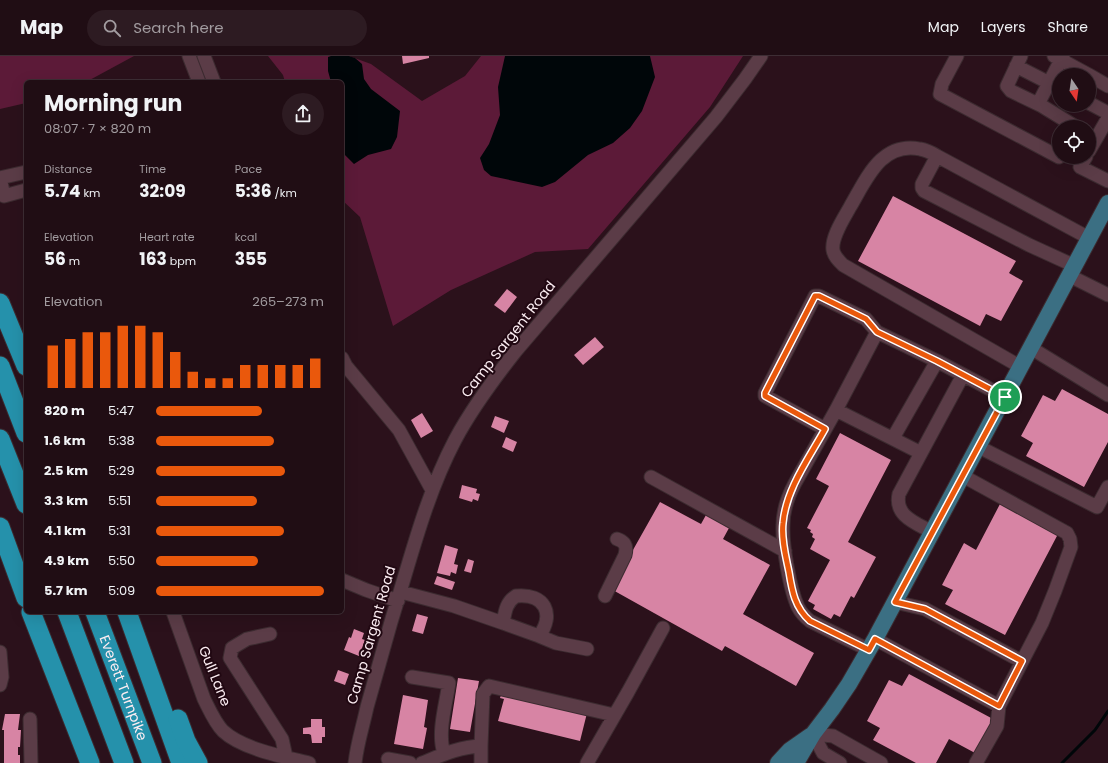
<!DOCTYPE html>
<meta charset="utf-8">
<style>
:root{--surface:#200d14;--page:#2d1b22;--text:#f1f3f6;--muted:#a29ca0;--line:#3d2d34;--accent:#ea580c}
body{margin:0;font-family:Poppins,sans-serif;background:var(--page);color:var(--text);height:100vh;display:flex;flex-direction:column;font-size:15px;white-space:nowrap}
*{box-sizing:border-box;margin:0}
p{font-size:13px;color:var(--muted)}
.icon{flex:none;width:22px;height:22px;fill:none;stroke:currentColor;stroke-width:2;stroke-linecap:round;stroke-linejoin:round}
.map{position:relative;flex:1;overflow:hidden}
.drawer{position:absolute;left:24px;top:24px;width:320px;height:534px;display:flex;flex-direction:column;background:var(--surface);border-radius:6px;box-shadow:0 4px 16px #0002,0 0 0 1px var(--line)}
.drawer>*{flex:none}
.needle{width:26px;rotate:167deg}
.tools{position:absolute;left:1052px;top:12px;display:grid;gap:8px}
.tools a{display:grid;place-items:center;width:44px;height:44px;border-radius:50%;background:var(--surface);box-shadow:0 4px 16px #0002,0 0 0 1px var(--line);font-size:20px}
.pin{position:absolute;display:grid;place-items:center;width:34px;height:34px;color:#fff;margin:-17px;border:2px solid #fff;border-radius:50%;box-shadow:0 1px 4px #0007}
.round{display:grid;place-items:center;flex:none;width:42px;height:42px;border-radius:21px;background:var(--page)}
.summary{display:flex;align-items:center;justify-content:space-between;height:68px;padding:0 20px}
h1{font-size:22px;font-weight:700;line-height:30px}
.figures{display:grid;grid-template-columns:repeat(3,1fr);gap:6px;height:68px;padding:4px 20px}
.figures div{display:grid;align-content:center}
.figures b{font-size:17px;font-weight:700}
.figures small{font-size:11px;font-weight:400}
.figures p{font-size:11px}
.chart{height:112px;padding:8px 20px}
.chart p{display:flex;justify-content:space-between}
.chart svg{width:100%;height:72px;margin-top:4px;stroke:var(--accent);stroke-width:6}
ul{padding:0 20px;list-style:none;font-size:13px}
li{display:grid;grid-template-columns:64px 48px 1fr;align-items:center;height:30px}
li i{height:10px;border-radius:5px;background:var(--accent)}
header{display:flex;align-items:center;gap:24px;box-sizing:border-box;height:56px;padding:0 20px;background:var(--surface);border-bottom:1px solid var(--line)}
header strong{font-size:19px}
nav{display:flex;gap:22px;margin-inline-start:auto;font-size:14px}
.search{width:280px;height:36px;background:var(--page);display:flex;align-items:center;gap:10px;box-sizing:border-box;padding:0 14px;border-radius:22px;color:var(--muted);font-size:15px}
.map>svg:first-child{display:block}
.green{fill:#5c1a38}
.water{fill:#000609}
.lines{fill:none;stroke-linecap:round;stroke-linejoin:round}
.stream{stroke:#000609;stroke-width:3}
.building{fill:#d784a4}
.minor-casing{stroke:#3c2b30;stroke-width:15}
.major-casing{stroke:#3c2b30;stroke-width:18}
.highway-casing{stroke:#3c2b30;stroke-width:21}
.minor{stroke:#5b3c47;stroke-width:13}
.major{stroke:#3b6f83;stroke-width:16}
.highway{stroke:#2591ab;stroke-width:19}
.route-casing{stroke:#fff;stroke-width:8}
.route{stroke:#ea580c;stroke-width:5}
.labels{text-anchor:middle;dominant-baseline:central;stroke-width:4;stroke-linejoin:round;paint-order:stroke}
.street-label{font-size:14px;fill:#fcedf2;stroke:#210812}
</style>
<header>
<strong>Map</strong>
<div class="search"><svg class="icon" aria-label="search" viewBox="0 0 24 24"><circle cx="10" cy="10" r="6"/><path d="M15 15l6 6"/></svg>Search here</div>
<nav><a>Map</a><a>Layers</a><a>Share</a></nav>
</header>
<div class="map">
<svg width="1108" height="707" viewBox="0 0 1108 707">
<rect width="100%" height="100%" fill="#2b111b"/>
<path class="green" d="M 0,0 L 134,0 L 86,26 L 26,26 L 26,47 L 0,53 Z
M 268,0 L 349,0 L 371,8 L 422,45 L 465,20 L 481,0 L 743,0 L 710,51 L 588,193 L 535,196 L 451,234 L 393,270 L 360,161 L 342,144 L 342,26 L 285,26 L 283,19 Z"/>
<path class="water" d="M 331,0 L 349,0 L 355,2 L 362,8 L 364,23 L 371,33 L 400,55 L 397,81 L 391,93 L 368,99 L 354,108 L 344,98 L 342,90 L 342,26 L 331,26 L 328,15 L 328,1 Z
M 505,0 L 650,0 L 655,21 L 642,55 L 630,72 L 613,87 L 588,99 L 555,126 L 542,131 L 491,120 L 484,114 L 480,102 L 489,88 L 500,59 L 498,31 Z"/>
<g class="lines">
<path class="stream" d="M 1062,707 L 1095,674 L 1108,655"/>
</g>
<path class="building" d="M 402,0 L 429,0 L 429,2 L 403,8 Z
M 893,140 L 1016,205 L 1009,217 L 1023,225 L 1001,265 L 986,258 L 980,270 L 858,205 Z
M 507,233 L 517,241 L 505,257 L 494,249 Z
M 595,281 L 604,291 L 583,309 L 574,299 Z
M 1062,333 L 1108,358 L 1108,386 L 1084,431 L 1026,400 L 1033,387 L 1021,380 L 1043,339 L 1055,345 Z
M 422,357 L 433,375 L 421,382 L 411,364 Z
M 495,360 L 509,365 L 504,377 L 491,371 Z
M 840,377 L 891,404 L 848,486 L 876,501 L 854,542 L 851,540 L 840,561 L 834,558 L 831,563 L 813,553 L 815,549 L 808,545 L 830,504 L 810,493 L 815,483 L 812,481 L 813,478 L 810,476 L 811,474 L 807,472 L 829,430 L 816,423 Z
M 506,381 L 517,386 L 513,396 L 502,391 Z
M 462,429 L 477,433 L 476,437 L 480,438 L 478,445 L 473,443 L 472,446 L 459,442 Z
M 660,446 L 701,468 L 706,459 L 729,472 L 723,483 L 770,509 L 743,558 L 814,597 L 796,630 L 725,590 L 722,595 L 611,533 Z
M 1000,448 L 1058,478 L 1005,579 L 945,548 L 953,534 L 942,529 L 964,487 L 976,494 Z
M 445,489 L 458,493 L 454,508 L 458,509 L 456,518 L 451,516 L 450,520 L 437,517 Z
M 468,503 L 474,505 L 471,517 L 464,515 Z
M 437,520 L 455,526 L 452,534 L 434,528 Z
M 417,558 L 428,561 L 423,578 L 412,575 Z
M 354,573 L 364,577 L 362,583 L 365,584 L 359,600 L 344,594 L 349,581 L 351,582 Z
M 338,614 L 349,618 L 345,629 L 334,625 Z
M 909,618 L 993,663 L 975,697 L 949,683 L 936,707 L 916,707 L 873,684 L 880,672 L 867,665 L 889,624 L 902,630 Z
M 458,622 L 479,625 L 470,676 L 450,673 Z
M 502,636 L 587,657 L 580,685 L 498,665 L 504,643 L 500,642 Z
M 403,639 L 428,644 L 424,671 L 427,672 L 423,693 L 394,688 Z
M 5,658 L 20,658 L 18,674 L 21,674 L 20,691 L 18,691 L 18,699 L 20,699 L 20,707 L 4,707 L 4,674 L 2,674 Z
M 311,663 L 322,663 L 322,671 L 325,671 L 325,681 L 322,681 L 322,687 L 312,687 L 311,679 L 309,678 L 303,678 L 303,672 L 311,671 Z"/>
<g class="lines">
<g class="minor-casing">
<path id="minor" d="M 189,0 L 199,26
M 204,0 L 214,26
M 957,0 L 942,28 L 940,38 L 1059,101
M 1021,0 L 1007,30 L 1011,35 L 1042,50 L 1076,71
M 1054,0 L 1089,19
M 1016,10 L 1059,32
M 1089,19 L 1108,30
M 1089,47 L 1108,57
M 1038,48 L 1063,0
M 1089,95 L 1108,62
M 937,100 L 922,128 L 922,132 L 924,135 L 1029,189 L 1075,210
M 1086,101 L 1080,111 L 1108,125
M 0,122 L 4,140 L 26,134
M 0,122 L 26,116
M 1070,220 L 1108,239
M 1031,292 L 1108,339
M 342,302 L 346,310 L 399,374 L 432,434
M 1021,311 L 843,209 C 838,204 834,200 833,194 C 831,181 844,162 850,151 C 866,124 881,85 920,93 C 926,94 932,97 937,100 L 1089,182
M 836,354 L 921,397
M 825,373 L 765,340 L 765,337 L 815,240 L 819,240 L 866,263 L 877,276
M 893,382 L 937,305
M 979,391 L 1097,451 L 1108,431
M 963,420 L 1067,477 L 1070,483 L 1071,491 L 1055,535 L 1042,567 L 999,650 L 997,670 L 976,707
M 651,421 L 785,495
M 932,476 C 916,467 894,460 899,438 L 963,319
M 342,524 L 366,534 L 398,545
M 401,536 L 454,550 L 503,567
M 516,540 C 545,537 555,558 539,580 L 503,567 C 505,556 506,546 516,540 Z
M 605,540 L 625,499 C 627,491 626,486 617,483
M 895,546 L 925,553 L 1021,605
M 173,556 L 204,643 C 209,653 215,667 223,675 C 242,693 284,701 309,707
M 270,578 L 247,583 L 232,592 L 230,602 L 282,683 L 286,701
M 539,580 L 556,587 L 587,593
M 875,583 L 999,650
M 869,594 L 810,565 C 805,561 801,557 798,551 C 790,534 782,488 783,469 C 783,454 788,440 795,427 L 836,354 L 877,276 L 937,305 L 1005,341
M 0,596 L 2,621 L 0,629
M 412,621 L 449,627 C 446,648 437,677 444,697
M 30,663 L 31,707
M 813,678 L 833,680 L 881,707
M 813,678 L 823,697 L 840,707
M 388,703 L 410,707
M 355,707 C 357,688 363,670 367,651 C 375,622 383,594 391,566 C 410,505 425,441 455,384 C 472,352 493,324 515,296 L 716,61 L 745,23 L 761,0
M 422,707 C 442,699 459,691 481,690
M 481,707 L 481,690 L 483,638 L 489,630 L 614,659
M 587,707 L 628,636 L 663,572"/>
</g>
<g class="major-casing">
<path id="major" d="M 778,707 L 790,694 L 810,680
M 796,707 L 813,678 L 832,653 L 849,628 L 875,583 L 1108,147"/>
</g>
<g class="highway-casing">
<g id="highway">
<path d="M 0,247 L 26,310"/>
<path d="M 0,310 L 26,377"/>
<path d="M 0,383 L 26,448"/>
<path d="M 0,471 L 26,542"/>
<path d="M 31,556 L 90,707"/>
<path d="M 67,556 L 124,707"/>
<path id="s1" d="M 95,556 L 152,707"/>
<path d="M 127,556 L 181,707"/>
<path d="M 178,663 L 186,685 L 198,707"/>
</g>
</g>
<use href="#minor" class="minor"/>
<use href="#major" class="major"/>
<use href="#highway" class="highway"/>
</g>
<g class="lines">
<g class="route-casing">
<path id="route" d="M 815,240 L 819,240 L 866,263 L 877,276 L 937,305 L 1005,341 L 895,546 L 925,553 L 1022,605 L 999,650 L 875,583 L 869,594 L 810,565 C 795,552 792,535 789,516 C 786,501 781,483 783,467 C 786,433 809,402 825,373 L 765,340 L 765,337 Z"/>
</g>
<use href="#route" class="route"/>
</g>
<g class="labels">
<g class="street-label">
<text transform="translate(508 283) rotate(-52)">Camp Sargent Road</text>
<text transform="translate(371 579) rotate(-74)">Camp Sargent Road</text>
<text transform="translate(215 620) rotate(68)">Gull Lane</text>
<text stroke="none"><textPath href="#s1" startOffset="81">Everett Turnpike</textPath></text>
</g>
</g>
</svg>
<div class="tools">
<a><svg class="needle" viewBox="-14 -14 28 28"><path d="M0-13l5 13h-10z" fill="#e53935"/><path d="M0 13l5-13h-10z" fill="#a29ca0"/></svg></a>
<a><svg class="icon" aria-label="locate" viewBox="0 0 24 24"><circle cx="12" cy="12" r="6"/><path d="M12 2v4M12 18v4M2 12h4M18 12h4"/></svg></a>
</div>
<div class="pin" style="left:1005px;top:341px;background:#1e9e55"><svg class="icon" aria-label="arrive" viewBox="0 0 24 24"><path d="M6 21V4h12l-3 4 3 4H6"/></svg></div>
<section class="drawer">
<div class="summary"><div><h1>Morning run</h1><p>08:07 · 7 × 820 m</p></div><a class="round"><svg class="icon" aria-label="share" viewBox="0 0 24 24"><path d="M12 15V3M7 8l5-5 5 5M5 13v7h14v-7"/></svg></a></div>
<div class="figures">
<div><p>Distance</p><b>5.74<small> km</small></b></div>
<div><p>Time</p><b>32:09</b></div>
<div><p>Pace</p><b>5:36<small> /km</small></b></div>
</div>
<div class="figures">
<div><p>Elevation</p><b>56<small> m</small></b></div>
<div><p>Heart rate</p><b>163<small> bpm</small></b></div>
<div><p>kcal</p><b>355</b></div>
</div>
<div class="chart"><p><span>Elevation</span>265–273 m</p>
<svg viewBox="0 0 160 44" preserveAspectRatio="none"><path d="M5 44V18M15 44V14M25 44V10M35 44V10M45 44V6M55 44V6M65 44V10M75 44V22M85 44V34M95 44V38M105 44V38M115 44V30M125 44V30M135 44V30M145 44V30M155 44V26"/></svg>
</div>
<ul>
<li><b>820 m</b>5:47<i style="width:63%"></i></li>
<li><b>1.6 km</b>5:38<i style="width:70%"></i></li>
<li><b>2.5 km</b>5:29<i style="width:77%"></i></li>
<li><b>3.3 km</b>5:51<i style="width:60%"></i></li>
<li><b>4.1 km</b>5:31<i style="width:76%"></i></li>
<li><b>4.9 km</b>5:50<i style="width:61%"></i></li>
<li><b>5.7 km</b>5:09<i style="width:100%"></i></li>
</ul>
</section>
</div>
